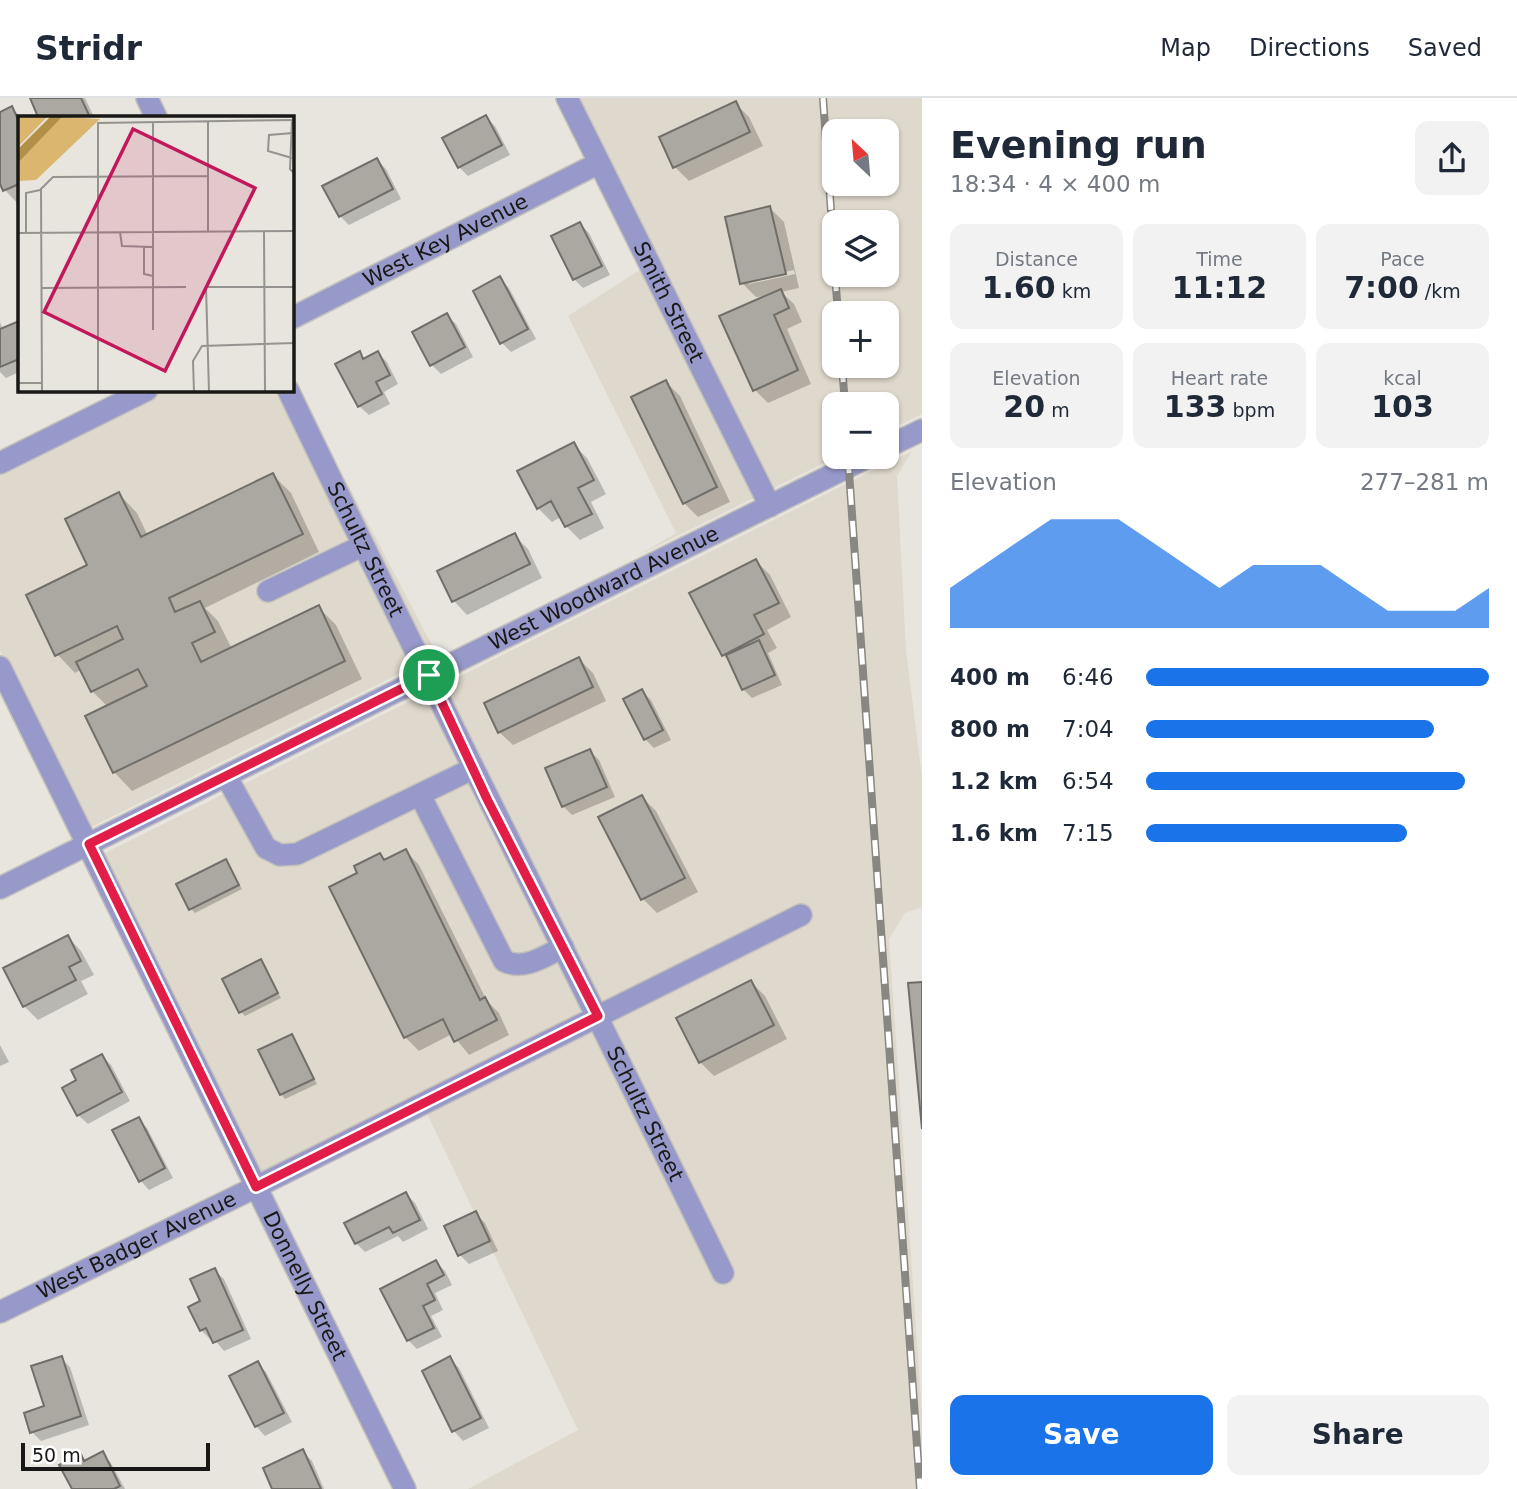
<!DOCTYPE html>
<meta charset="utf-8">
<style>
:root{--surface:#fff;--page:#f2f2f3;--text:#1f2937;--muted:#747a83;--line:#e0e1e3;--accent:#1a73e8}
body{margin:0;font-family:"DejaVu Sans",sans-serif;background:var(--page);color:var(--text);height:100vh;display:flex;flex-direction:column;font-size:26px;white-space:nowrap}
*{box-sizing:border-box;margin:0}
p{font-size:23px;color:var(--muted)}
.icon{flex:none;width:38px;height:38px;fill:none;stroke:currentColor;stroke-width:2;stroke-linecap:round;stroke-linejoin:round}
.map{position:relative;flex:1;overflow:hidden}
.details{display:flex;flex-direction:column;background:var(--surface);width:595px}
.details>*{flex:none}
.needle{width:46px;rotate:334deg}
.tools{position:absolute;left:822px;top:21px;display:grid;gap:14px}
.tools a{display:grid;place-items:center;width:77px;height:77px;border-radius:14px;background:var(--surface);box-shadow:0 2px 5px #0004;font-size:35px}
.scale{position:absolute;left:21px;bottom:18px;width:189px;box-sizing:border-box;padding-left:7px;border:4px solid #191816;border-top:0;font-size:19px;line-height:24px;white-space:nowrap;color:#191816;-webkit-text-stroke:5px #fff;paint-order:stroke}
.pin{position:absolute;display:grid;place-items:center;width:60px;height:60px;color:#fff;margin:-30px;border:4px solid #fff;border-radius:50%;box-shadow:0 2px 7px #0007}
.round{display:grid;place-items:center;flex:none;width:74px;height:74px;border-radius:14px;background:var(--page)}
.head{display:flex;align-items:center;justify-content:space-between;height:119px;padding:0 28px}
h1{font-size:38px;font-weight:700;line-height:52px}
.figures{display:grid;grid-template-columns:repeat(3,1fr);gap:10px;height:119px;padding:7px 28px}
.figures div{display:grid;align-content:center;border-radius:14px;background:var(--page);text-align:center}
.figures b{font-size:30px;font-weight:700}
.figures small{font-size:19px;font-weight:400}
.figures p{font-size:19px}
.chart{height:196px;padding:14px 28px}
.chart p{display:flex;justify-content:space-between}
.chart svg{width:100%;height:126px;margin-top:7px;fill:var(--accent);opacity:.7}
.button{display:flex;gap:14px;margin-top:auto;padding:14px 28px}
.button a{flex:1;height:80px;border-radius:14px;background:var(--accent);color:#fff;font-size:28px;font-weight:700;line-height:80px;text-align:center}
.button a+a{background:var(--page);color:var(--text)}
ul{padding:0 28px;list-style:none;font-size:23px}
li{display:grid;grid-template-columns:112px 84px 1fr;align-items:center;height:52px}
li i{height:18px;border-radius:9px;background:var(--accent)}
header{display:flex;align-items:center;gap:42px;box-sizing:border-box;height:98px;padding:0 35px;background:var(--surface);border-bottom:2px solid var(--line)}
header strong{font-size:33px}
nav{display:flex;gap:38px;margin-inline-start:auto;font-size:24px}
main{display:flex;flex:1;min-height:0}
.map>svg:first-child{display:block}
.built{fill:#dfd8cc;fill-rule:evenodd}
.shadow{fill:#0003;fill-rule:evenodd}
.building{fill:#aba8a2;stroke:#716e69;stroke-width:2}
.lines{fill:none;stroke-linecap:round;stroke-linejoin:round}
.minor-casing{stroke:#c3c0bb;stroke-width:24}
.minor{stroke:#9799ca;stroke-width:21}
.rail-casing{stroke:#898782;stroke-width:8}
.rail{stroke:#fff;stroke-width:5;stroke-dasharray:16;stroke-linecap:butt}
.route-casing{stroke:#fff;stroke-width:14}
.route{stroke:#e11d48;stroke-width:9}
.labels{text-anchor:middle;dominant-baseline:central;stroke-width:5;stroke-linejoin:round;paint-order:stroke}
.street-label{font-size:21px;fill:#191816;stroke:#fff}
.inset-road{fill:none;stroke:#95938f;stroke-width:2}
.view{fill:#c2185b;fill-opacity:0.15;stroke:#c2185b;stroke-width:3.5}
.inset-edge{fill:none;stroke:#191816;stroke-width:3.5}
</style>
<header>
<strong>Stridr</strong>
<nav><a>Map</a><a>Directions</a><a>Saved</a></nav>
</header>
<main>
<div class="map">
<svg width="922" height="1391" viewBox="0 0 922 1391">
<rect width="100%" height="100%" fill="#e8e5df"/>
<path class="built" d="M 577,0 L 922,0 L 922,316 L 887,333 L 887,306 L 835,306 L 836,359 L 637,458 L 676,435 L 568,218 L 654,163 ZM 835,33 L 887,33 L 887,86 L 835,86 ZM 835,124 L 887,124 L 887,177 L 835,177 ZM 835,215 L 887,215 L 887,268 L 835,268 Z
M 149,292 L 292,292 L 322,346 L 346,383 L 437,557 L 87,731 L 0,553 L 0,363 Z
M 912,353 L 897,378 L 906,552 L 922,679 L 922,809 L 905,815 L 889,841 L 922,1317 L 922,1391 L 468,1391 L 578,1332 L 421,1003 L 261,1090 L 99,758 Z"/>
<path class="shadow" d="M 32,0 L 85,0 L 94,19 L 40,19 Z
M 735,5 L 749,19 L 763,48 L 689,83 L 675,69 L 661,40 Z
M 12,10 L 21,19 L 18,106 L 5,92 L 0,82 L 0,16 Z
M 486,19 L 495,28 L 510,57 L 468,78 L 459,69 Z
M 377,62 L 386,71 L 401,101 L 349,127 L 340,118 Z
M 770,110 L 784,124 L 799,190 L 781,194 L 794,206 L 802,224 L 787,231 L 811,286 L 768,305 L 754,291 L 768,198 L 756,199 L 742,185 ZM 794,172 L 795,176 L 749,186 L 749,182 Z
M 580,126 L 589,135 L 610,177 L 583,190 L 574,181 Z
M 500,180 L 509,190 L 536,241 L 511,254 L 502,245 Z
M 446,217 L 456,226 L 473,259 L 441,276 L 432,267 L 414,235 Z
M 0,224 L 3,232 L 19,225 L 19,274 L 6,280 L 0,274 Z
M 359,255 L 366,262 L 378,255 L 387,264 L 398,286 L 384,294 L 390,306 L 369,317 L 359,308 Z
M 666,284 L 680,298 L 730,404 L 698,419 L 684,405 Z
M 573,346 L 587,360 L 606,396 L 591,404 L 604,430 L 580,442 L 566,428 L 561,419 L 552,424 L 538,410 Z
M 273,377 L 291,395 L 319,454 L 205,510 L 218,523 L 232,551 L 318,509 L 336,527 L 362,581 L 132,693 L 114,674 L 88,619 L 108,609 L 92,593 L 82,571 L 75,575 L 57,556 L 119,396 L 137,415 L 148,438 Z
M 514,437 L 528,451 L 542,480 L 467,517 L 454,503 Z
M 756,463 L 770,477 L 791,519 L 767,532 L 777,550 L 768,555 L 782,587 L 752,600 L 743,591 L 732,565 L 723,557 Z
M 579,561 L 593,575 L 606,603 L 513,647 L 499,634 Z
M 642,593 L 651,602 L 671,642 L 654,650 L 645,641 Z
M 590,653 L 599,662 L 615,699 L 572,717 L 563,708 Z
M 642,699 L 656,713 L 698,794 L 657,815 L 643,801 L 601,720 Z
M 406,753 L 419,767 L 487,903 L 499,915 L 509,937 L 469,957 L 452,936 L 419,953 L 405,939 L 360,776 L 380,757 L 386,763 Z
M 226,763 L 242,791 L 195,815 L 191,811 Z
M 68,839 L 81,853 L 94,877 L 81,883 L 88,896 L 38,922 L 24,908 Z
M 261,863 L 281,900 L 245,918 L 241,914 Z
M 751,884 L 765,898 L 787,941 L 714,978 L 700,964 L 678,921 Z
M 291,938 L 317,986 L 285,1001 L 281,996 Z
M 0,947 L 9,964 L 0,968 Z
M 102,958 L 111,967 L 130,1003 L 88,1026 L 78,1017 L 78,983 Z
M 138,1021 L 147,1030 L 173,1080 L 149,1092 L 140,1082 Z
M 406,1096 L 415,1105 L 428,1131 L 403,1144 L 398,1138 L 365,1154 L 356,1145 Z
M 476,1116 L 485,1125 L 498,1153 L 469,1166 L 460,1157 Z
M 436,1164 L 445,1173 L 452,1187 L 435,1195 L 443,1212 L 431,1218 L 442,1239 L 417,1251 L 408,1242 L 382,1191 Z
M 214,1172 L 224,1181 L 251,1241 L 224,1253 L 213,1240 L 210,1241 L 201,1232 L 202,1204 Z
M 61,1260 L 70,1269 L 89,1327 L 41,1343 L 32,1334 L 46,1309 Z
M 450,1261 L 459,1270 L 489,1330 L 463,1343 L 454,1333 L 424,1274 Z
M 257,1265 L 266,1274 L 292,1324 L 265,1338 L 256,1328 L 231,1279 Z
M 302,1353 L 312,1363 L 324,1391 L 274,1391 Z
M 102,1355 L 111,1365 L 125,1391 L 74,1391 L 80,1358 L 86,1364 Z"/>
<path class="building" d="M 30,0 L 81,0 L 90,19 L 38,19 Z
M 736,3 L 750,34 L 673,70 L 659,39 Z
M 12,8 L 19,24 L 19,86 L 3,93 L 0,86 L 0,14 Z
M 486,17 L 502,47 L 458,70 L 442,40 Z
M 377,60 L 393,91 L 339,119 L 322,88 Z
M 770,108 L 786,176 L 740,186 L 725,119 Z
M 580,124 L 602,168 L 573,182 L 551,138 Z
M 500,178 L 528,231 L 500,246 L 473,193 Z
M 781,191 L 789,210 L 774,217 L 798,272 L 753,293 L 719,218 Z
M 447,215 L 465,249 L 430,268 L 412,234 Z
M 19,223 L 19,261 L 0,269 L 0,231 Z
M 360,253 L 363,261 L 378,253 L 390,277 L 376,284 L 382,296 L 358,309 L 335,266 Z
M 666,282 L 717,389 L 683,406 L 631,299 Z
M 574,344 L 594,382 L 578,390 L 592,416 L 565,429 L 551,403 L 537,411 L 517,373 Z
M 273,375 L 303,436 L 169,500 L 175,514 L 200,503 L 215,534 L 192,545 L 201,564 L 319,507 L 345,563 L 113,675 L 85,618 L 147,588 L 138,571 L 91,594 L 76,564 L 123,541 L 117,528 L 55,558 L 26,497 L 87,467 L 65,421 L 119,394 L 141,439 Z
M 515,435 L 530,466 L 452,504 L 437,473 Z
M 756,461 L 779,505 L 754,517 L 764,536 L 722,558 L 689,495 Z
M 759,542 L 775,577 L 742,592 L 726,557 Z
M 579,559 L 593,589 L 498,635 L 484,605 Z
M 642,591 L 663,632 L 644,642 L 623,601 Z
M 590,651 L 607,689 L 562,709 L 545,670 Z
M 642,697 L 685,780 L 641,802 L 598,719 Z
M 406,751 L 480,902 L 485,899 L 497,922 L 454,944 L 443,921 L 404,940 L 329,789 L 357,775 L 354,768 L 380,755 L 384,762 Z
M 226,761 L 239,787 L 189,812 L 176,786 Z
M 68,837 L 81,863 L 69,869 L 76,882 L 23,909 L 3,870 Z
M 261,861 L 278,895 L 239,915 L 222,881 Z
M 751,882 L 774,927 L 699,965 L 676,920 Z
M 922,884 L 922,1031 L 908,885 Z
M 292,936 L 314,981 L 280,997 L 258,952 Z
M 102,956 L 122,994 L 77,1018 L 62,990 L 76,982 L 71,972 Z
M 139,1019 L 165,1070 L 139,1084 L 112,1032 Z
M 406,1094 L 420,1122 L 393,1135 L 389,1129 L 355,1146 L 344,1125 Z
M 476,1113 L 490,1143 L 458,1158 L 444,1128 Z
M 436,1162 L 444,1177 L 427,1186 L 435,1202 L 423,1208 L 434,1230 L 407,1243 L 380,1191 Z
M 215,1170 L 243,1232 L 213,1245 L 206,1230 L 200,1233 L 188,1209 L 200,1203 L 190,1181 Z
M 62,1258 L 81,1318 L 30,1335 L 24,1315 L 44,1308 L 31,1268 Z
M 450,1258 L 481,1320 L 452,1334 L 422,1273 Z
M 258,1263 L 284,1315 L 255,1329 L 229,1278 Z
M 303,1351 L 321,1391 L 272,1391 L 263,1370 Z
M 103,1353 L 120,1388 L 114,1391 L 72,1391 L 59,1367 L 81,1356 L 84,1363 Z"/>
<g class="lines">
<g class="minor-casing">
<g id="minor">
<path d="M 147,0 L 156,19"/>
<path id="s1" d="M 567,0 L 770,408"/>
<path id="s2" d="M 292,220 L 599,65"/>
<path id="s3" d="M 288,292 C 430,588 580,880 723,1175"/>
<path d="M 887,349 L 922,332"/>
<path d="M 0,365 L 147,292"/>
<path d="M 268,493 L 362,448"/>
<path id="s4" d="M 0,569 L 405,1391"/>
<path d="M 226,678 L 266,750 L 280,757 L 297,756 L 472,671"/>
<path d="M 420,697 L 504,863 C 524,873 545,858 563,849"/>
<path id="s5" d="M 0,790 L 868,359"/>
<path id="s6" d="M 0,1214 L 256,1089 L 801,817"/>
</g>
</g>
<use href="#minor" class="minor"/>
<g class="rail-casing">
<path id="rail" d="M 823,0 L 835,169
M 835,177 L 838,215
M 842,268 L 845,306
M 848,359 L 920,1391"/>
</g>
<use href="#rail" class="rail"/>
</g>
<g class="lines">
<g class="route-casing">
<path id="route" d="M 429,577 L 487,701 L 598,918 L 256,1089 L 89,746 Z"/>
</g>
<use href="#route" class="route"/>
</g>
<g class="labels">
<g class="street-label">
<text stroke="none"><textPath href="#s2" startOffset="172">West Key Avenue</textPath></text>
<text stroke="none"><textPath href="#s1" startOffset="228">Smith Street</textPath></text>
<text stroke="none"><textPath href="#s3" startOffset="177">Schultz Street</textPath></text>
<text stroke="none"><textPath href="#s5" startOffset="674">West Woodward Avenue</textPath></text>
<text stroke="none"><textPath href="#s3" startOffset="807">Schultz Street</textPath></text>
<text stroke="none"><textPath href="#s6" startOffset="152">West Badger Avenue</textPath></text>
<text stroke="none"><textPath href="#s4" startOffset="690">Donnelly Street</textPath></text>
</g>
</g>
<g transform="translate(18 18)">
<rect width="276" height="276" fill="#e8e5df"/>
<path d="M 0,1 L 29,1 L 0,31 ZM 44,1 L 82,3 L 18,64 L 0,65 L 0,47 Z" fill="#dab66e"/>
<path d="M 32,1 L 44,1 L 0,47 L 0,33 Z" fill="#b39047"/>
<path class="inset-road" d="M 274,4 L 272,53 L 277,58M 190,5 L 190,116M 135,6 L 135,214M 274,42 L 250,35 L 251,19 L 275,17M 246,115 L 247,276M 102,116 L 104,130 L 135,131M 0,117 L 277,115M 8,117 L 8,77 L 22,74M 126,131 L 126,158 L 135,160M 24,172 L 168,171M 0,267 L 24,267M 24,276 L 23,73 L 35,61 L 190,60M 80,276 L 80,7 L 277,4M 176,276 L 175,245 L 184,230 L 277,227M 191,276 L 188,171 L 277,171"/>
<path class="view" d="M 115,13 L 237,72 L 147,255 L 26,196 Z"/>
<rect width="276" height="276" class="inset-edge"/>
</g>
</svg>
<div class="tools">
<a><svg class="needle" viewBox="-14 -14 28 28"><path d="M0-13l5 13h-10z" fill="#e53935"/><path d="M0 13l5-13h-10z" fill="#747a83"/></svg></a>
<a><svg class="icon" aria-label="layers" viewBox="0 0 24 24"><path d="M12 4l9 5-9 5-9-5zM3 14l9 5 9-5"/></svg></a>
<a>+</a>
<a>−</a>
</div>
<div class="scale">50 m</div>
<div class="pin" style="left:429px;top:577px;background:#1e9e55"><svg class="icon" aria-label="arrive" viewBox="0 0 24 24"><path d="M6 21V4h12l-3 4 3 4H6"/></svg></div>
</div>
<section class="details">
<div class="head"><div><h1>Evening run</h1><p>18:34 · 4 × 400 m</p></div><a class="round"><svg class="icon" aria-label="share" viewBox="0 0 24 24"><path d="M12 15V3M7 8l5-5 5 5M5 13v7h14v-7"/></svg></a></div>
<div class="figures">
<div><p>Distance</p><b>1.60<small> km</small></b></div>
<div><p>Time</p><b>11:12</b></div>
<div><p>Pace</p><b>7:00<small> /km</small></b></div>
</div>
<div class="figures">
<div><p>Elevation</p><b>20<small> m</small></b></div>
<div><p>Heart rate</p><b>133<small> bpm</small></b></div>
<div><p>kcal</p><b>103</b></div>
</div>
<div class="chart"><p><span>Elevation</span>277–281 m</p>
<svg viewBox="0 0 160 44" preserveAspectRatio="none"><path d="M0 44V30L10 22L20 14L30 6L40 6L50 6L60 14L70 22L80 30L90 22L100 22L110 22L120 30L130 38L140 38L150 38L160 30V44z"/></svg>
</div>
<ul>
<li><b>400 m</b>6:46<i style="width:100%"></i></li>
<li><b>800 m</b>7:04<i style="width:84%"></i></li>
<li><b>1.2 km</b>6:54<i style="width:93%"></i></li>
<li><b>1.6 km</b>7:15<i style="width:76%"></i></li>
</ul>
<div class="button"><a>Save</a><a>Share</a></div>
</section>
</main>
